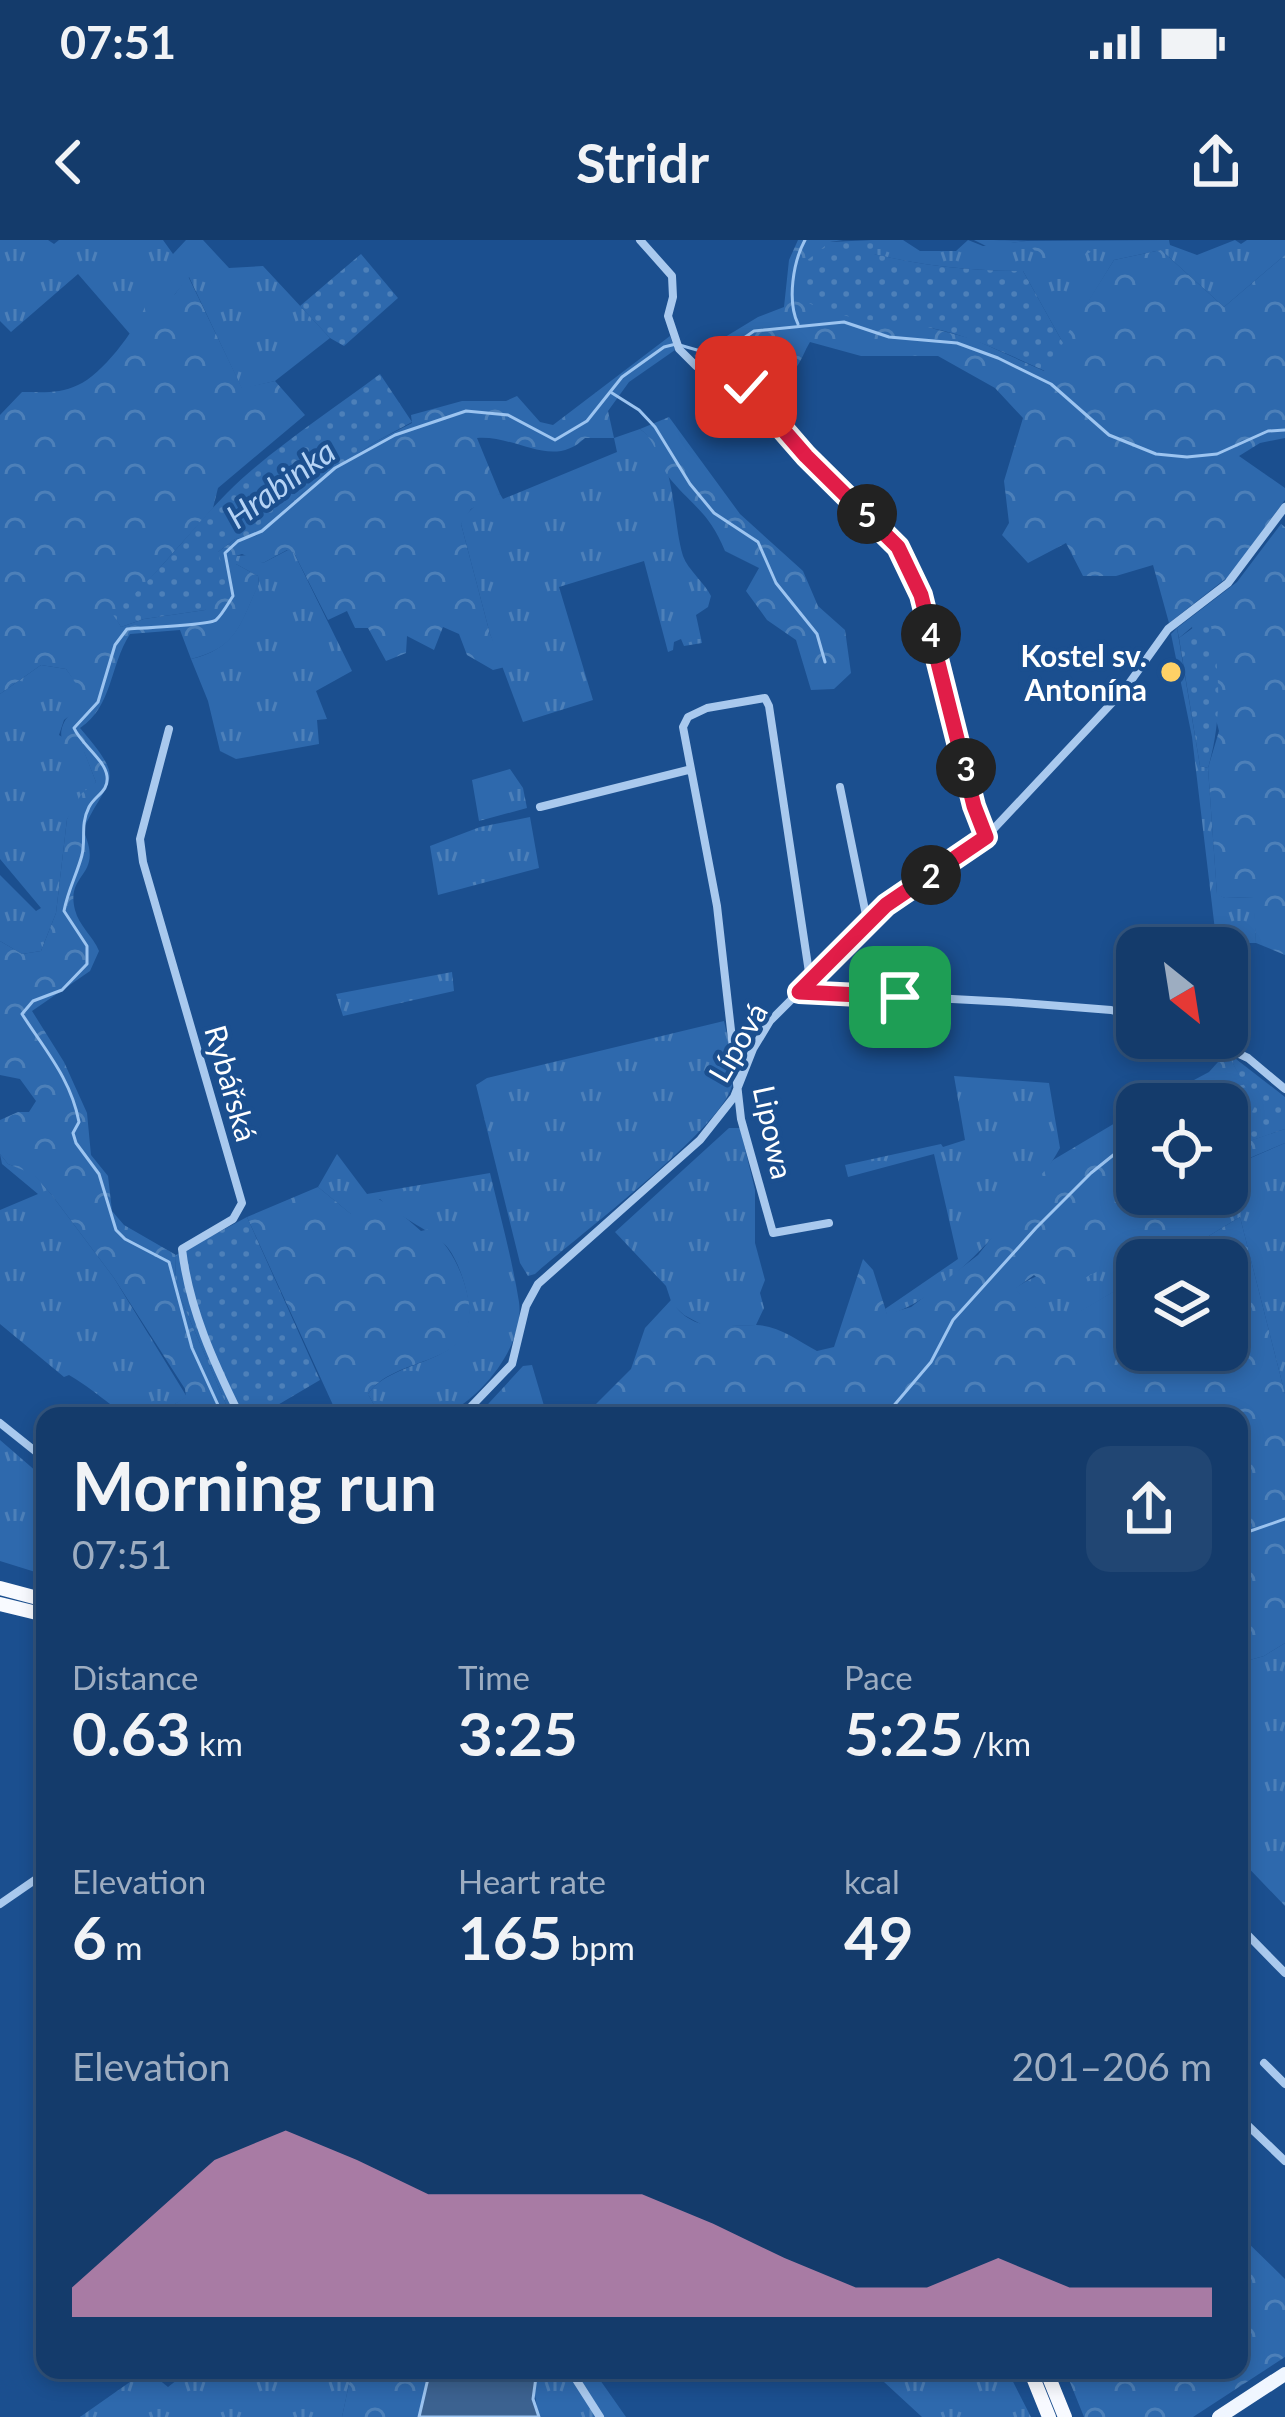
<!DOCTYPE html>
<meta charset="utf-8">
<style>
:root{--surface:#143b6b;--page:#214673;--text:#f1f3f6;--muted:#9dadc1;--line:#33557e;--accent:#e797bd}
body{margin:0;font-family:Lato,sans-serif;background:var(--page);color:var(--text);height:100vh;display:flex;flex-direction:column;font-size:45px;white-space:nowrap}
*{box-sizing:border-box;margin:0}
p{font-size:39px;color:var(--muted)}
.icon{flex:none;width:66px;height:66px;fill:none;stroke:currentColor;stroke-width:2;stroke-linecap:round;stroke-linejoin:round}
.map{position:relative;flex:1;overflow:hidden}
.sheet{position:absolute;left:36px;top:1167px;width:1212px;height:972px;display:flex;flex-direction:column;background:var(--surface);border-radius:24px;box-shadow:0 6px 18px #0003,0 0 0 3px var(--line)}
.sheet>*{flex:none}
.needle{width:78px;rotate:150deg}
.controls{position:absolute;left:1116px;top:687px;display:grid;gap:24px}
.controls a{display:grid;place-items:center;width:132px;height:132px;border-radius:24px;background:var(--surface);box-shadow:0 6px 18px #0003,0 0 0 3px var(--line);font-size:60px}
.pin{position:absolute;display:grid;place-items:center;width:102px;height:102px;color:#fff;margin:-51px;border-radius:24px;box-shadow:0 6px 18px #0006}
.km{position:absolute;width:60px;height:60px;margin:-30px;border-radius:50%;background:#222;color:#fff;font-size:33px;line-height:60px;text-align:center}
.round{display:grid;place-items:center;flex:none;width:126px;height:126px;border-radius:24px;background:var(--page)}
.headline{display:flex;align-items:center;justify-content:space-between;height:204px;padding:0 36px}
h1{font-size:66px;font-weight:700;line-height:90px}
.stats{display:grid;grid-template-columns:repeat(3,1fr);gap:18px;height:204px;padding:12px 36px}
.stats div{display:grid;align-content:center}
.stats b{font-size:60px;font-weight:700}
.stats small{font-size:33px;font-weight:400}
.stats p{font-size:33px}
.chart{height:336px;padding:24px 36px}
.chart p{display:flex;justify-content:space-between}
.chart svg{width:100%;height:216px;margin-top:12px;fill:var(--accent);opacity:.7}
.status{display:flex;justify-content:space-between;align-items:center;height:84px;padding:0 60px;background:var(--surface);direction:ltr}
.status svg{height:33px;fill:currentColor}
header{display:flex;justify-content:space-between;align-items:center;height:156px;padding:0 36px;background:var(--surface);font-size:54px;font-weight:700}
.map>svg:first-child{display:block}
.grass{fill:url(#grass-tufts)}
.forest{fill:url(#forest-crowns)}
.garden{fill:url(#garden-dots)}
.water{fill:#3c6290;stroke:#9cc4f0;stroke-width:3}
.lines{fill:none;stroke-linecap:round;stroke-linejoin:round}
.stream{stroke:#9cc4f0;stroke-width:3}
.minor{stroke:#a9c9ee;stroke-width:8}
.primary{stroke:#f0f6ff;stroke-width:14}
.trunk{stroke:#f8faff;stroke-width:14}
.route-casing{stroke:#fff;stroke-width:24}
.route{stroke:#e11d48;stroke-width:15}
.poi-dot{fill:#ffd166;stroke:#1b4f8f;stroke-width:4.5}
.labels{text-anchor:middle;dominant-baseline:central;stroke-width:9;stroke-linejoin:round;paint-order:stroke}
.poi-label{font-size:30px;font-weight:bold;fill:#fff;stroke:#1b4f8f;text-anchor:end}
.street-label{font-size:30px;fill:#fff;stroke:#1b4f8f}
.water-label{font-size:33px;font-style:italic;fill:#b5d3f5;stroke:#1b4f8f}
</style>
<div class="status"><b>07:51</b><svg viewBox="0 0 49 12"><path d="M0 12V9h3v3zM5 12V6h3v6zM10 12V3h3v9zM15 12V0h3v12zM26 1h20v11H26zM47 4h2v5h-2z"/></svg></div>
<header><svg class="icon" aria-label="back" viewBox="0 0 24 24"><path d="M15 5l-7 7 7 7"/></svg>Stridr<svg class="icon" aria-label="share" viewBox="0 0 24 24"><path d="M12 15V3M7 8l5-5 5 5M5 13v7h14v-7"/></svg></header>
<div class="map">
<svg width="1285" height="2177" viewBox="0 0 1285 2177">
<defs>
<pattern id="grass-tufts" width="24" height="20" patternUnits="userSpaceOnUse" patternTransform="scale(3)"><rect width="24" height="20" fill="#2e69ad"/><path d="M3 7l-1-3M5 7V3M7 7l1-3M15 17l-1-3M17 17v-4M19 17l1-3" fill="none" stroke="#4d80b9"/></pattern>
<pattern id="forest-crowns" width="20" height="18" patternUnits="userSpaceOnUse" patternTransform="scale(3)"><rect width="20" height="18" fill="#2e69ad"/><path d="M2 6a3 3 0 1 1 6 0M12 15a3 3 0 1 1 6 0" fill="none" stroke="#4d80b9"/></pattern>
<pattern id="garden-dots" width="8" height="8" patternUnits="userSpaceOnUse" patternTransform="scale(3)"><rect width="8" height="8" fill="#2e69ad"/><path d="M2 2h.1M6 6h.1" fill="none" stroke="#4d80b9" stroke-width="1.8" stroke-linecap="round"/></pattern>
</defs>
<rect width="100%" height="100%" fill="#1b4f8f"/>
<path class="grass" d="M 0,0 L 48,0 L 54,4 L 59,0 L 163,0 L 173,14 L 186,0 L 203,0 L 229,28 L 263,26 L 330,98 L 275,141 L 242,149 L 189,37 L 175,54 L 130,94 L 78,34 L 11,92 L 0,81 Z
M 873,0 L 903,0 L 920,11 L 956,11 L 968,0 L 983,6 L 1026,1 L 1169,0 L 1170,5 L 1197,15 L 1235,0 L 1241,4 L 1247,0 L 1285,0 L 1285,15 L 1224,67 L 1161,10 L 1114,20 L 1063,103 L 1023,31 C 972,31 924,26 873,14 Z
M 640,189 C 678,217 671,276 683,316 C 688,330 704,342 711,356 L 708,367 L 696,375 L 702,403 L 684,406 L 681,399 L 674,402 L 673,410 L 668,412 L 644,321 L 559,347 L 593,460 L 523,482 L 490,394 L 461,284 C 467,268 484,259 500,254 L 503,259 L 617,212 L 614,198 Z
M 288,310 L 294,313 L 352,431 L 316,451 L 327,479 L 317,480 L 319,504 L 236,519 L 220,511 L 208,461 L 191,419 C 238,408 241,381 259,343 L 258,336 L 236,324 L 236,316 L 249,315 L 263,323 Z
M 1177,388 L 1200,526 L 1208,528 L 1217,654 L 1225,658 L 1254,657 L 1256,703 L 1230,703 L 1224,693 L 1215,690 L 1192,497 L 1171,394 Z
M 41,425 L 66,429 L 86,456 L 88,461 L 64,480 L 59,495 L 84,511 L 96,542 L 67,579 L 56,673 L 41,711 L 22,714 L 0,701 L 0,635 L 36,671 L 41,668 L 0,619 L 0,454 Z
M 510,529 L 523,548 L 527,568 L 479,581 L 472,540 Z
M 530,577 L 539,628 L 438,655 L 430,606 L 480,587 Z
M 452,732 L 454,751 L 343,776 L 336,754 Z
M 724,781 C 728,800 737,826 732,846 C 720,890 575,998 535,1034 L 528,1036 L 520,1023 L 476,845 L 487,838 Z
M 954,836 L 1049,843 L 1060,908 C 1031,961 946,1060 887,1075 L 885,1069 L 958,1019 L 934,914 L 848,937 L 845,925 L 941,904 L 943,907 L 965,900 Z
M 729,888 L 740,888 L 755,950 L 755,1003 L 765,1040 L 760,1053 L 764,1068 L 756,1085 L 706,1087 L 684,1075 L 672,1064 L 666,1046 L 615,992 Z
M 1285,903 L 1285,1154 L 1240,977 L 1169,1020 L 1137,1020 L 1137,1038 L 1056,1086 L 1014,1049 C 1051,1023 1097,1020 1139,1004 C 1174,991 1204,966 1235,948 L 1232,926 Z
M 0,914 L 8,924 L 33,933 L 51,954 L 114,1038 L 187,1157 C 122,1196 125,1168 69,1135 L 64,1137 L 0,1084 L 0,970 L 38,954 L 2,924 Z
M 337,914 L 367,954 L 490,933 C 500,975 512,1019 519,1062 C 525,1104 482,1158 446,1174 C 429,1181 399,1176 380,1176 L 368,1154 C 395,1115 480,1128 468,1060 C 466,1045 458,1021 448,1008 C 438,994 396,976 380,959 L 352,975 L 318,947 Z
M 0,1200 L 45,1239 L 45,1335 L 0,1321 Z
M 1285,1403 L 1285,1666 L 1239,1618 L 1239,1423 L 1264,1416 Z
M 147,2130 L 168,2147 L 177,2140 L 176,2130 L 352,2130 L 342,2177 L 80,2177 Z
M 578,2130 L 593,2130 L 626,2177 L 539,2177 L 533,2145 L 547,2132 L 564,2139 Z
M 871,2130 L 1007,2130 L 1031,2177 L 922,2177 Z"/>
<path class="forest" d="M 798,0 L 843,0 L 830,2 L 931,88 L 973,99 L 1044,131 L 1114,20 L 1161,10 L 1224,67 L 1285,15 L 1285,198 L 1260,203 L 1239,216 L 1285,248 L 1285,260 L 1229,336 L 1169,383 L 1153,325 L 1116,336 L 1083,336 L 1066,303 L 1028,323 L 1002,295 L 1009,283 L 1004,241 L 1023,178 L 995,148 L 938,116 L 861,116 L 810,102 C 805,110 801,122 795,129 C 769,158 722,129 694,116 L 758,77 L 784,67 L 789,20 Z
M 974,0 C 1002,0 1074,0 1091,12 L 1068,22 L 1056,35 L 1026,1 L 1011,3 L 1004,15 Z
M 188,36 L 242,148 L 275,141 L 305,175 L 218,248 L 213,268 L 132,359 L 113,373 L 121,387 L 144,379 L 205,370 L 218,312 L 235,299 L 256,296 L 302,253 L 375,202 L 412,183 L 411,175 L 462,161 L 506,161 L 517,156 L 540,182 L 553,185 L 670,96 L 675,110 L 629,142 L 608,171 L 614,198 L 585,198 C 552,230 518,195 477,198 L 500,254 L 471,269 L 461,284 L 490,394 L 505,427 L 493,430 L 467,415 L 459,394 L 443,387 L 434,410 L 407,396 L 406,413 L 386,421 L 368,388 L 355,388 L 347,371 L 328,380 L 294,313 L 287,310 L 263,323 L 242,314 L 236,316 L 236,324 L 258,336 L 259,344 C 241,381 239,408 191,419 L 180,390 L 130,394 C 109,427 113,466 80,488 C 128,544 109,534 83,590 C 105,638 65,631 75,670 C 79,686 93,696 99,711 L 90,731 L 32,771 L 64,822 L 87,873 L 91,915 L 108,936 L 112,971 L 124,985 L 176,1015 L 175,1045 L 231,1176 L 155,1176 L 186,1157 L 185,1149 L 114,1038 L 51,954 L 33,934 L 8,924 L 0,914 L 0,880 L 18,872 L 29,872 L 36,861 L 20,839 L 0,835 L 0,701 L 22,714 L 41,711 L 56,673 L 67,579 L 82,553 L 96,542 L 84,512 L 64,508 C 55,485 69,473 87,460 L 66,429 L 41,425 L 0,454 L 0,175 L 22,152 C 42,152 60,154 78,145 C 102,135 135,90 145,67 L 175,54 Z
M 669,177 L 740,274 L 803,331 L 818,366 L 845,390 L 851,433 L 834,449 L 811,450 L 796,400 L 767,380 L 746,351 L 759,328 L 725,311 C 709,273 696,269 671,240 C 658,224 658,202 640,189 Z
M 1281,284 L 1285,287 L 1285,715 L 1256,703 L 1253,657 L 1225,658 L 1217,655 L 1208,528 L 1219,491 L 1192,387 L 1179,398 L 1177,388 L 1237,342 Z
M 1227,812 L 1256,866 L 1237,905 L 1285,889 L 1285,903 L 1233,925 L 1236,948 L 1227,952 L 1227,864 L 1149,864 L 1209,832 Z
M 1137,870 L 1137,954 L 1224,954 L 1170,991 L 1137,1005 L 1130,1014 L 1055,1054 L 1034,1035 L 1015,1049 L 1056,1085 L 1137,1038 L 1137,1110 L 1227,1110 L 1227,1020 L 1169,1020 L 1240,977 L 1285,1154 L 1285,1403 L 1264,1416 L 1239,1423 L 1239,1176 L 584,1176 L 631,1129 L 645,1088 L 671,1060 C 692,1094 723,1085 756,1085 C 777,1085 799,1101 817,1111 L 834,1107 L 863,1019 L 873,1030 L 887,1074 L 911,1067 L 978,1015 L 1053,920 Z
M 318,947 L 351,974 L 367,954 C 387,961 405,977 421,991 L 430,989 C 449,1005 461,1028 467,1053 C 486,1131 397,1111 368,1154 L 380,1176 L 338,1176 L 247,977 Z
M 532,1125 L 547,1176 L 477,1176 L 523,1126 Z
M 1239,1994 L 1285,2039 L 1285,2117 L 1193,2177 L 1084,2177 L 1065,2130 L 1239,2130 Z
M 352,2130 L 430,2130 L 419,2177 L 342,2177 Z"/>
<path class="garden" d="M 873,0 L 874,14 C 924,26 972,31 1023,31 L 1063,103 L 1045,131 C 1007,114 971,96 931,88 C 888,80 841,82 803,60 L 805,22 L 830,2 Z
M 361,14 L 398,58 L 344,106 L 330,98 L 300,66 Z
M 380,134 L 412,182 L 375,202 L 302,253 L 256,296 L 235,299 L 218,312 L 228,346 L 205,370 L 144,379 L 121,387 L 112,373 C 155,340 188,292 227,253 C 270,210 331,171 380,134 Z
M 1209,376 C 1220,428 1223,477 1208,528 L 1200,526 L 1179,398 Z
M 1227,812 L 1285,857 L 1285,889 L 1235,906 L 1255,866 Z
M 247,977 L 320,1140 L 259,1176 L 231,1176 L 175,1045 L 176,1015 Z"/>
<path class="water" d="M 430,2130 L 537,2130 L 533,2159 L 539,2177 L 419,2177 Z"/>
<g class="lines">
<path class="stream" d="M 798,84 C 787,61 793,22 805,0
M 612,153 L 639,170 L 655,187 L 690,244 L 714,273 L 758,302 L 776,343 L 817,394 L 825,422
M 1176,864 L 1179,862
M 223,1176 L 192,1108 L 169,1022 L 125,999 L 116,990 L 99,934 L 76,903 L 73,893 L 79,882 C 71,839 45,810 22,774 L 33,761 L 62,750 L 87,724 L 87,706 L 64,671 C 68,650 77,634 82,615 C 86,598 80,585 89,567 C 95,555 109,552 107,536 C 105,520 81,504 74,488 L 98,462 L 115,405 L 127,389 C 141,388 210,385 216,380 C 222,375 229,362 233,356 L 225,313 L 238,301 L 262,291 L 335,228 L 395,195 L 466,171 L 508,175 L 555,200 L 587,181 L 622,137 L 664,107 L 676,104 L 704,112 L 731,107 L 754,91 L 844,82 L 889,97 L 957,103 L 998,118 L 1051,144 L 1109,195 L 1156,214 L 1187,217 L 1217,214 L 1268,191 L 1285,190
M 885,1176 L 931,1122 L 953,1080 L 1036,988 L 1091,933 L 1137,896
M 1239,1295 L 1285,1279"/>
<path class="minor" d="M 640,0 L 672,36 L 673,57 L 668,76 L 679,109 L 696,126 L 745,147 L 806,216 L 898,307 L 921,355 L 975,566 L 986,597
M 169,489 L 140,599 L 143,622 L 242,963 L 233,979 L 182,1009 C 189,1069 214,1123 240,1176
M 840,547 L 867,680
M 540,567 L 688,530
M 810,739 L 769,466 L 765,458 L 707,468 L 688,477 L 683,487 L 717,666 L 741,879 L 773,993 L 829,983
M 801,751 L 1009,762 L 1111,770 L 1137,777
M 1205,798 L 1248,818 L 1285,849
M 462,1176 L 512,1124 L 526,1066 L 538,1044 L 700,900 L 734,857 L 753,809 L 770,781 L 886,665 L 986,597 L 1125,449 L 1168,389 L 1228,343 L 1285,267
M 0,1183 L 45,1219
M 0,1664 L 45,1633
M 1239,1686 L 1285,1733
M 1264,1823 L 1285,1844
M 1239,1877 L 1285,1921
M 570,2130 L 600,2177"/>
<path class="primary" d="M 1219,2177 L 1285,2134"/>
<path class="trunk" d="M 0,1348 L 45,1360
M 0,1364 L 45,1375
M 1030,2130 L 1049,2177
M 1046,2130 L 1065,2177"/>
</g>
<g class="lines">
<g class="route-casing">
<path id="route" d="M 746,147 L 806,216 L 898,307 L 921,355 L 974,566 L 986,597 L 886,665 L 799,752 L 900,757"/>
</g>
<use href="#route" class="route"/>
</g>
<circle class="poi-dot" cx="1171" cy="432" r="12"/>
<g class="labels">
<g class="poi-label">
<text x="1147" y="415">Kostel sv.<tspan x="1147" dy="34">Antonína</tspan></text>
</g>
<g class="street-label">
<text transform="translate(737 802) rotate(-60)">Lípová</text>
<text transform="translate(232 843) rotate(74)">Rybářská</text>
<text transform="translate(774 892) rotate(78)">Lipowa</text>
</g>
<g class="water-label">
<text transform="translate(280 243) rotate(-36)">Hrabinka</text>
</g>
</g>
</svg>
<div class="controls">
<a><svg class="needle" viewBox="-14 -14 28 28"><path d="M0-13l5 13h-10z" fill="#e53935"/><path d="M0 13l5-13h-10z" fill="#9dadc1"/></svg></a>
<a><svg class="icon" aria-label="locate" viewBox="0 0 24 24"><circle cx="12" cy="12" r="6"/><path d="M12 2v4M12 18v4M2 12h4M18 12h4"/></svg></a>
<a><svg class="icon" aria-label="layers" viewBox="0 0 24 24"><path d="M12 4l9 5-9 5-9-5zM3 14l9 5 9-5"/></svg></a>
</div>
<div class="pin" style="left:900px;top:757px;background:#1e9e55"><svg class="icon" aria-label="arrive" viewBox="0 0 24 24"><path d="M6 21V4h12l-3 4 3 4H6"/></svg></div>
<div class="pin" style="left:746px;top:147px;background:#d93025"><svg class="icon" aria-label="check" viewBox="0 0 24 24"><path d="M5 12l5 5 9-10"/></svg></div>
<b class="km" style="left:931px;top:635px">2</b>
<b class="km" style="left:966px;top:528px">3</b>
<b class="km" style="left:931px;top:394px">4</b>
<b class="km" style="left:867px;top:274px">5</b>
<section class="sheet">
<div class="headline"><div><h1>Morning run</h1><p>07:51</p></div><a class="round"><svg class="icon" aria-label="share" viewBox="0 0 24 24"><path d="M12 15V3M7 8l5-5 5 5M5 13v7h14v-7"/></svg></a></div>
<div class="stats">
<div><p>Distance</p><b>0.63<small> km</small></b></div>
<div><p>Time</p><b>3:25</b></div>
<div><p>Pace</p><b>5:25<small> /km</small></b></div>
</div>
<div class="stats">
<div><p>Elevation</p><b>6<small> m</small></b></div>
<div><p>Heart rate</p><b>165<small> bpm</small></b></div>
<div><p>kcal</p><b>49</b></div>
</div>
<div class="chart"><p><span>Elevation</span>201–206 m</p>
<svg viewBox="0 0 160 44" preserveAspectRatio="none"><path d="M0 44V38L10 25L20 12L30 6L40 12L50 19L60 19L70 19L80 19L90 25L100 32L110 38L120 38L130 32L140 38L150 38L160 38V44z"/></svg>
</div>
</section>
</div>
